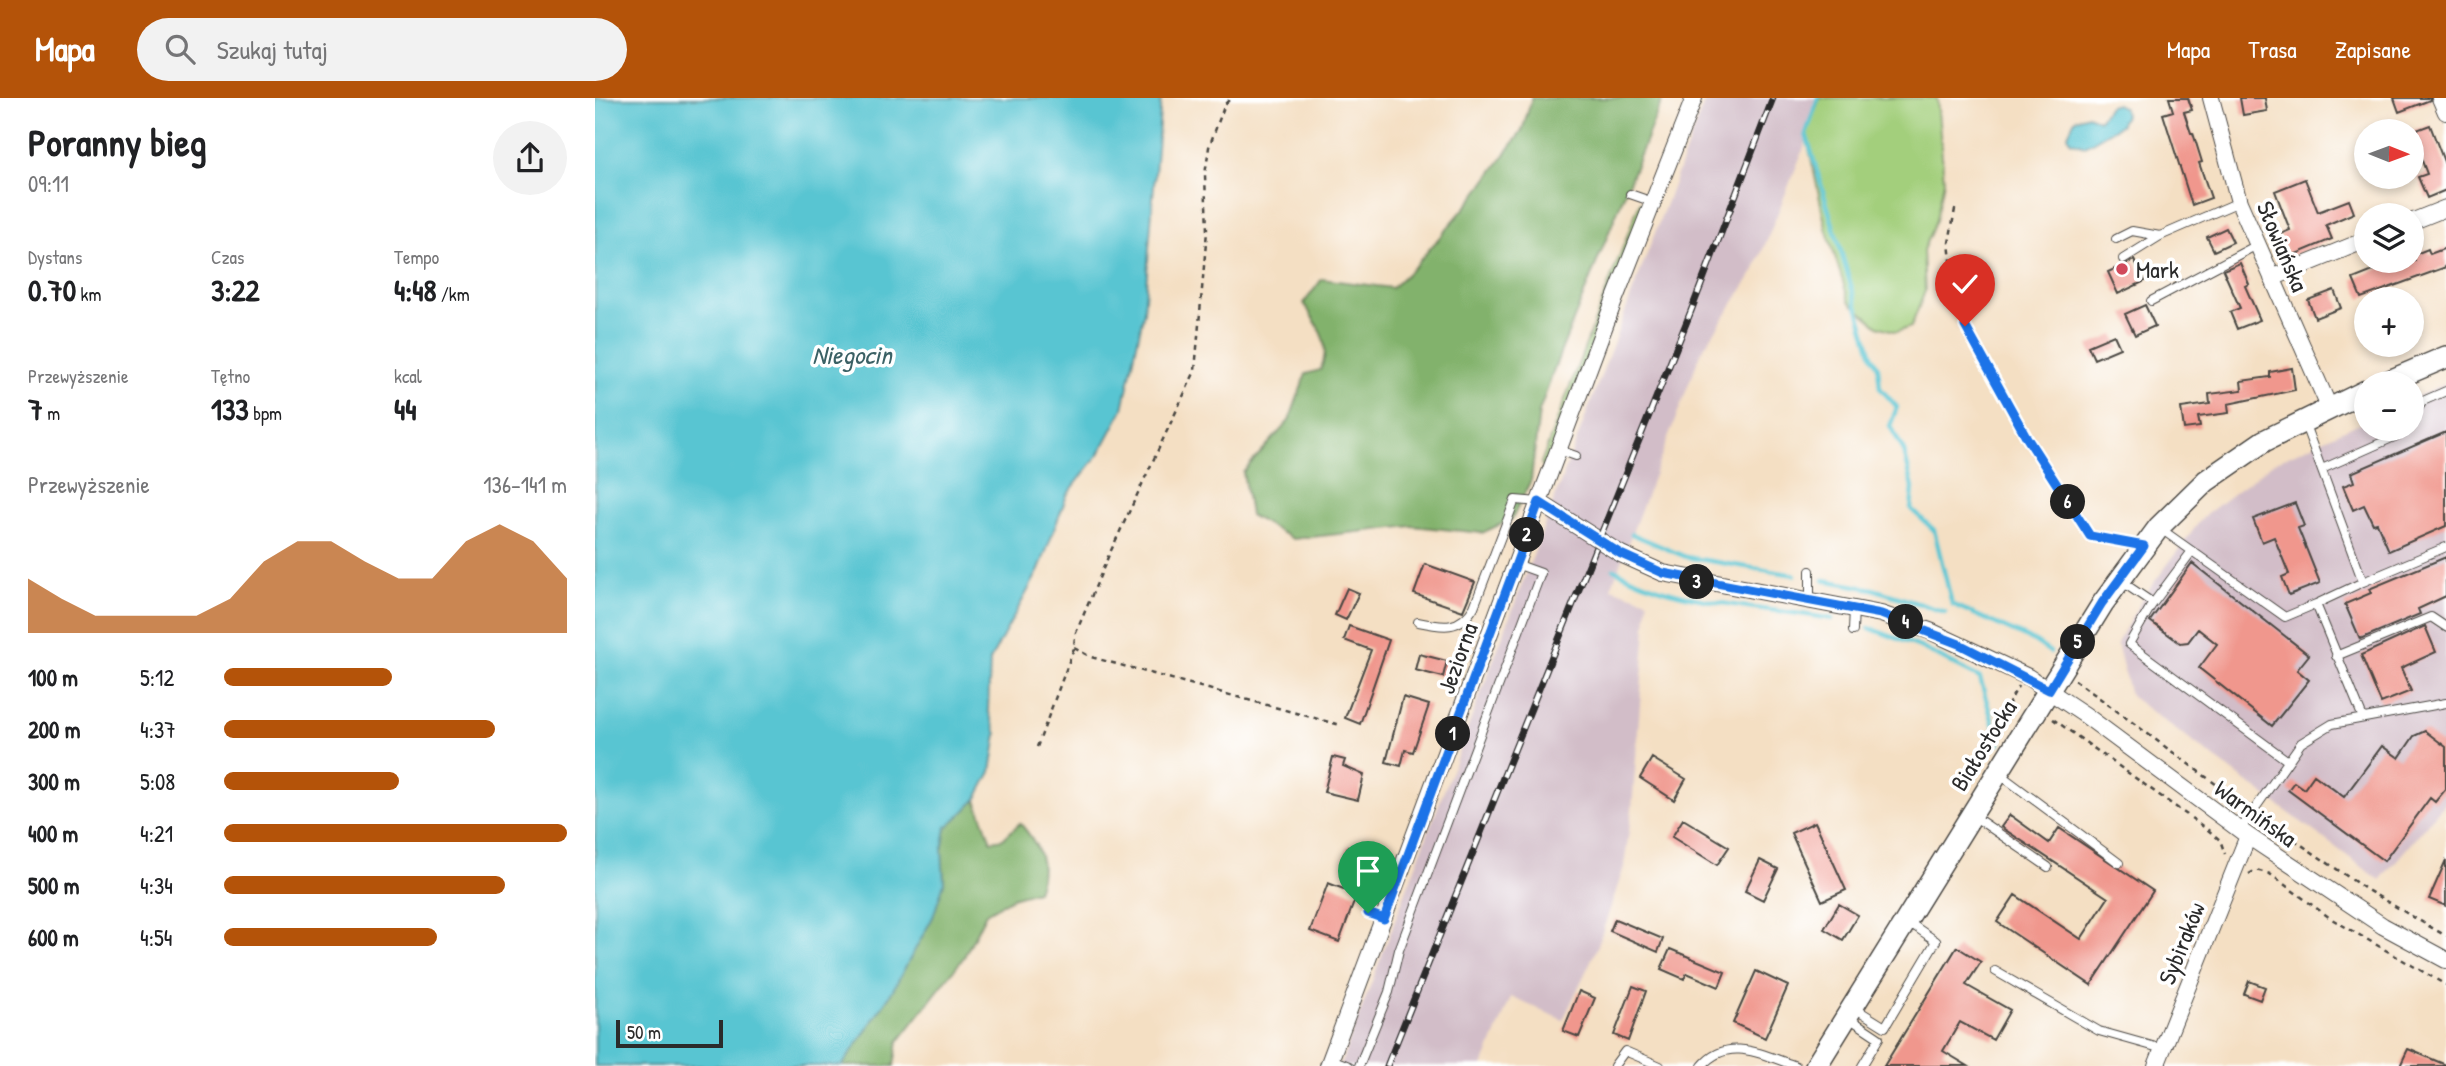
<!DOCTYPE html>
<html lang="pl">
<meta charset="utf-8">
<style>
:root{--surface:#fff;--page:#f2f2f2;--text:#202124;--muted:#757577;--accent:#b45309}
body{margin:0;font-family:"Patrick Hand",sans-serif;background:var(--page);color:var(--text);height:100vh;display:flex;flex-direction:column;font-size:26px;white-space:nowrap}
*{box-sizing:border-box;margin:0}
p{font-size:23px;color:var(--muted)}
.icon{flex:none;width:38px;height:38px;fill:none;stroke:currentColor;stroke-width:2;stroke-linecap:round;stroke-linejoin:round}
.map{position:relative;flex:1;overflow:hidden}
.sheet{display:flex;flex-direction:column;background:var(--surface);width:595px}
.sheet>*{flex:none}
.needle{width:46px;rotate:91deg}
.controls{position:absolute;left:1759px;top:21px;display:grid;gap:14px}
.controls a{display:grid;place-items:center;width:70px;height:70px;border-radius:50%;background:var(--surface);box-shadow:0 4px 10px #0003;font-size:35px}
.scale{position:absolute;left:21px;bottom:18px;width:107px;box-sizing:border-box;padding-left:7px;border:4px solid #2b2b2b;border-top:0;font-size:19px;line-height:24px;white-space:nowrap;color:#2b2b2b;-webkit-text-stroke:5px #fff;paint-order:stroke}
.pin{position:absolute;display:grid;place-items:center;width:60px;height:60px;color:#fff;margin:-72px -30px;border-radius:50% 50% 50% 0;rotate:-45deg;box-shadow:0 0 7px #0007}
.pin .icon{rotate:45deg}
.km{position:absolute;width:35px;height:35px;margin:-18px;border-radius:50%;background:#222;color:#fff;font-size:19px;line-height:35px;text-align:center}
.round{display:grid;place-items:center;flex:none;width:74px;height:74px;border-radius:37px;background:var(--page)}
.head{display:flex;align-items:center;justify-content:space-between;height:119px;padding:0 28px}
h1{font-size:38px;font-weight:800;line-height:52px}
.metrics{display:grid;grid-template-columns:repeat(3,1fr);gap:10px;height:119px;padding:7px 28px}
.metrics div{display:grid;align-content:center}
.metrics b{font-size:30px;font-weight:800}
.metrics small{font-size:19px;font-weight:400}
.metrics p{font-size:19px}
.chart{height:196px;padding:14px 28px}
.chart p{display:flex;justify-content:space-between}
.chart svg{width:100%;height:126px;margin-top:7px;fill:var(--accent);opacity:.7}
ul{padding:0 28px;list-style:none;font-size:23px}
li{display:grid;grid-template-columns:112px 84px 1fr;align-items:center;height:52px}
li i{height:18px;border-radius:9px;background:var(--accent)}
header{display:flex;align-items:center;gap:42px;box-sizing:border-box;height:98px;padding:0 35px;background:var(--accent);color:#fff}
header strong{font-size:33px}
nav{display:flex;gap:38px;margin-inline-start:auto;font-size:24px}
.search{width:490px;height:63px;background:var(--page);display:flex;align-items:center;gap:18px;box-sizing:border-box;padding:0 24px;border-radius:38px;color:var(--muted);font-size:26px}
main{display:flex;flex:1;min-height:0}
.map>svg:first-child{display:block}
.industrial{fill:#d2bdc8}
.green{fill:#a3cf7c;stroke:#677d54;stroke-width:2}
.forest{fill:#82b26c;stroke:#566e4c;stroke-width:2}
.water{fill:#59c5d2;stroke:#42787e;stroke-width:2}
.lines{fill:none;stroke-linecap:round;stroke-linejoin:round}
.stream{stroke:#59c5d2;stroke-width:4.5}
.building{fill:#f0978d}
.service-casing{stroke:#494642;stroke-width:10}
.minor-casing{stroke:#494642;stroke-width:18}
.tertiary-casing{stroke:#494642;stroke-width:24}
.path{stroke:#494642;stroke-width:2.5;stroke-dasharray:5 5;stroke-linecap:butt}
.service{stroke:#fff;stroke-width:8}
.minor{stroke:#fff;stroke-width:16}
.tertiary{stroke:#fff;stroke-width:21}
.rail-casing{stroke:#2b2b2b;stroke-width:7}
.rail{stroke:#fff;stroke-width:4.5;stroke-dasharray:13;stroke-linecap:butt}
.route-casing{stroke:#fff;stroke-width:14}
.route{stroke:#1a73e8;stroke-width:9}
.poi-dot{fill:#d1495b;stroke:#fff;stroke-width:2.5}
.labels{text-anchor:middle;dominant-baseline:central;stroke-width:7;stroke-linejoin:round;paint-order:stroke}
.street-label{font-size:24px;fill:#2b2b2b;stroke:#fff}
.poi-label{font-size:24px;fill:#2b2b2b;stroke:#fff;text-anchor:start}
.water-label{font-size:26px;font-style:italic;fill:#3b6165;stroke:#fff}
</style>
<header>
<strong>Mapa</strong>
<div class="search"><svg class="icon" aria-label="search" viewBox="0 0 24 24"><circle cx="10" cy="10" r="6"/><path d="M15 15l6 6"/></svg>Szukaj tutaj</div>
<nav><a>Mapa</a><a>Trasa</a><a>Zapisane</a></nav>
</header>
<main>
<section class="sheet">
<div class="head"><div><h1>Poranny bieg</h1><p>09:11</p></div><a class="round"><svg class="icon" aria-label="share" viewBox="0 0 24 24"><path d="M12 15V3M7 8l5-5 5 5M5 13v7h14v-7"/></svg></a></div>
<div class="metrics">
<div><p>Dystans</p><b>0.70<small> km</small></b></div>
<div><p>Czas</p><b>3:22</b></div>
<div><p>Tempo</p><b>4:48<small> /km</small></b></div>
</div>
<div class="metrics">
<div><p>Przewyższenie</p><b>7<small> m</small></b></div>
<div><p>Tętno</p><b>133<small> bpm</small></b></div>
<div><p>kcal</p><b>44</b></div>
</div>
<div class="chart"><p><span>Przewyższenie</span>136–141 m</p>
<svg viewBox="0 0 160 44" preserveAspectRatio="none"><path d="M0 44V25L10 32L20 38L30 38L40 38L50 38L60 32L70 19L80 12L90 12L100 19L110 25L120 25L130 12L140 6L150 12L160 25V44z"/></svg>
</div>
<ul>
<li><b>100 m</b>5:12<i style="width:49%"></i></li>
<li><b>200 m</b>4:37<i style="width:79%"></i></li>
<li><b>300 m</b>5:08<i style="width:51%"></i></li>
<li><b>400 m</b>4:21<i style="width:100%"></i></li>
<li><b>500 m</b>4:34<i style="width:82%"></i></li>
<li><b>600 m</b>4:54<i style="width:62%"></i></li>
</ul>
</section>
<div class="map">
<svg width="1851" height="968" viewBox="0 0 1851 968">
<rect width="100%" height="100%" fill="#fff"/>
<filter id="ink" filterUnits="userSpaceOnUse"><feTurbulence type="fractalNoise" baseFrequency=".0143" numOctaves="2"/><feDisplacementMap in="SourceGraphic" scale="14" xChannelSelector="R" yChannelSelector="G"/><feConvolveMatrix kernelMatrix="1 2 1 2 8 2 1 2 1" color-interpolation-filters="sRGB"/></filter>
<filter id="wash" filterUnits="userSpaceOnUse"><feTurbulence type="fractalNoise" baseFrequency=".00686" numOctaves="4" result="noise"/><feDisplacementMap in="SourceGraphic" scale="28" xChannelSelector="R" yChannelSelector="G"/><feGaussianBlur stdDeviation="1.57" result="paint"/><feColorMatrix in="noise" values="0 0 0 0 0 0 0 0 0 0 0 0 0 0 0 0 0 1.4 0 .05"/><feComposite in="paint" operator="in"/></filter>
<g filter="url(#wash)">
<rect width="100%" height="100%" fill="#f4dfc3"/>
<path class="industrial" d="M 1111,0 L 1229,0 L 1159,174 L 1106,254 L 1016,490 L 1053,502 L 1037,711 L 1029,769 L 1002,850 L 968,922 L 916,899 L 888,968 L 745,968 Z
M 1851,285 L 1851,704 L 1785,782 L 1535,598 L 1522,545 L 1549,498 L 1608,419 L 1678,365 L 1771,322 L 1771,331 L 1816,331 L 1817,301 Z"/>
<path class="green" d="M 1225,0 L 1342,0 L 1349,83 L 1341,122 L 1328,152 L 1330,193 L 1316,229 L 1301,234 L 1283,228 L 1254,203 L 1231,130 L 1211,36 Z
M 1045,104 L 1050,108 L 949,372 L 946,365 Z"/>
<path class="forest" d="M 937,0 L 1068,0 L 964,258 L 944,314 L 936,382 L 917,421 L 887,435 L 817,428 L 698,441 L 655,417 L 648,374 L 694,323 L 711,276 L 725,272 C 738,246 722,227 709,205 L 727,181 L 797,190 L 820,168 L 879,99 L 927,33 Z
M 381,702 L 396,743 L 408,741 L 425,725 C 444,747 453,765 442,793 L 417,800 L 391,815 L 369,859 L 303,944 L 299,968 L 247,968 L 295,897 L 349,785 L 347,752 L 351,730 Z"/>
<path class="water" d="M 0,0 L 566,0 L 549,213 L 528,311 L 504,356 L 472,397 L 444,472 L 395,562 L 393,612 L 402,636 L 396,674 L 381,702 L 351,730 L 347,752 L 349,785 L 338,819 L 295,897 L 247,968 L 0,968 Z
M 1521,6 L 1528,10 L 1530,17 L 1525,27 L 1490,48 L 1475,43 L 1473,36 L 1480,21 L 1493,17 L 1504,22 L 1514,8 Z"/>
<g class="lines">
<path class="stream" d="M 1223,0 L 1211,36 L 1277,258 L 1283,269 L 1285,290 L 1302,309 L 1295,328 L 1309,353 L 1318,390 L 1316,411 L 1339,432 L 1357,506 L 1439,543 L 1455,554
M 1037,436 L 1091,459 L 1200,477
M 1019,471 C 1086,508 1164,508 1237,521
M 1229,482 L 1278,491 L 1350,514
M 1274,530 L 1325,549 L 1385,580 L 1404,646"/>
</g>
<g id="blocks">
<path class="building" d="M 1574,0 L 1593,0 L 1597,12 L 1589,14 L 1596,35 L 1598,35 L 1607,64 L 1604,65 L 1616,100 L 1597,107 L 1568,16 L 1578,13 Z
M 1645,0 L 1670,0 L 1672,13 L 1648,17 Z
M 1799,0 L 1835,0 L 1835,2 L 1804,14 Z
M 1835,27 L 1851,69 L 1851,92 L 1832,100 L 1823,79 L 1832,76 L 1816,34 Z
M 1710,81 L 1723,114 L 1754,102 L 1759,115 L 1731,127 L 1737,141 L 1694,159 L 1685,136 L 1695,132 L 1680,93 Z
M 1631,130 L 1638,144 L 1619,153 L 1612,139 Z
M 1851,150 L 1851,169 L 1766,200 L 1758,181 L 1803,163 L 1820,163 L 1818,157 L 1833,151 L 1835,156 Z
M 1539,162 L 1550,183 L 1523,196 L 1513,174 Z
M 1645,165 L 1654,186 L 1650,188 L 1665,222 L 1642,231 L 1635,214 L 1645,210 L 1628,172 Z
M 1739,192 L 1746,210 L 1720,220 L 1713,202 Z
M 1550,207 L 1560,228 L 1540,237 L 1530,216 Z
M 1519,237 L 1525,250 L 1499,261 L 1493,248 Z
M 1697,270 L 1700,292 L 1633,306 L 1634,315 L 1603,319 L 1605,329 L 1589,331 L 1586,310 L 1615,306 L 1614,296 L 1647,292 L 1646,283 L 1675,279 L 1675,274 Z
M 1851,334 L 1851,428 L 1794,453 L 1782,425 L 1778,426 L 1769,407 L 1758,412 L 1748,388 L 1759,384 L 1756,375 Z
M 1700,405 L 1709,428 L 1703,430 L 1725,485 L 1694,497 L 1687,479 L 1694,476 L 1679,439 L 1667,444 L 1658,421 Z
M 1851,459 L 1851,498 L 1823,511 L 1825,516 L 1765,541 L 1750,506 L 1776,495 L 1774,491 Z
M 1597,465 L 1714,557 L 1702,572 L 1714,582 L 1677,628 L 1604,570 L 1622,546 L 1603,531 L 1593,544 L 1585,545 L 1555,523 Z
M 830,466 L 880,484 L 868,513 L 819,496 Z
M 752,490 L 764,495 L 751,522 L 740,517 Z
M 754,528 L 794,542 L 765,626 L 750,620 L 776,552 L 749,542 Z
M 1830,528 L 1841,554 L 1806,570 L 1816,593 L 1786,605 L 1766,557 Z
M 824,556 L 852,563 L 848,579 L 820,572 Z
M 808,599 L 834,607 L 818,654 L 810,652 L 806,668 L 791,664 Z
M 1830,633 L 1851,649 L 1851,691 L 1840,704 L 1835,700 L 1789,763 L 1693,692 L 1699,684 L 1709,691 L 1719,677 L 1749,699 L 1787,648 L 1804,660 L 1819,638 Z
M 738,659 L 750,662 L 748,668 L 769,677 L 763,702 L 729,694 Z
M 1057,660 L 1091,681 L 1079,702 L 1045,680 Z
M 1415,717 L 1454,745 L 1464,730 L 1558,793 L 1496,887 L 1402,824 L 1420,797 L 1486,841 L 1513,800 L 1406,729 Z
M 1088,721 L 1134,749 L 1122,767 L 1077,739 Z
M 1220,724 L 1251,792 L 1227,803 L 1196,735 Z
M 753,748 L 784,758 L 780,771 L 749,761 Z
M 1165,762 L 1183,771 L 1168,802 L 1150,793 Z
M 1851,762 L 1851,808 L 1834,801 Z
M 733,785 L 762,796 L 744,844 L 715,833 Z
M 1244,806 L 1263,817 L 1248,842 L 1229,831 Z
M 1020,821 L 1068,841 L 1063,854 L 1015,833 Z
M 1362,849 L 1386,864 L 1371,887 L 1415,912 L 1398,942 L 1365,924 L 1348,953 L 1373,968 L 1289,968 Z
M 1075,851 L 1130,874 L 1124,889 L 1092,875 L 1089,881 L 1066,871 Z
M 1161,873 L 1193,888 L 1170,940 L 1138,925 Z
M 1654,883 L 1670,889 L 1665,902 L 1649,896 Z
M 1038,888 L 1051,893 L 1033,943 L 1019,937 Z
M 984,893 L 1000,900 L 984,939 L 968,933 Z
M 1813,951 L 1851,967 L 1851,968 L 1805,968 Z"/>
</g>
</g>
<g filter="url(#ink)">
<use href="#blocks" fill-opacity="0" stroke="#494642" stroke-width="2"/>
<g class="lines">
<g class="service-casing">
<path id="service" d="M 1035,96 L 1058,104
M 1521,141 L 1537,133 L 1565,138
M 1528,161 L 1565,138 L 1644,104
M 1556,203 L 1662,147
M 1816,321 L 1828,303 L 1851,293
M 1709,324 L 1768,484 L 1721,506 L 1768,620
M 964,352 L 981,358
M 1727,371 L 1808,335 L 1811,331
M 1566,431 L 1690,519 L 1721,506
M 1597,453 L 1556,508 L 1534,546 L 1693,663
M 1215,473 L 1215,501
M 1527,484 L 1558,505
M 1768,484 L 1851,449
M 823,524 C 847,529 865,533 879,509 L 920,402 L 944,404
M 1258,533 L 1259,509
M 1741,558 L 1836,519 L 1851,529
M 1403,675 L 1524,765
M 1377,717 L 1453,769
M 1645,732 L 1706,645 L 1737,626 L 1851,605
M 783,786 L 800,791
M 773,815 L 789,821
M 1400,873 L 1504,933 L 1568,951
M 1258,909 L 1290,929 L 1341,843 L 1312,823
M 1254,920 L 1284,940 L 1267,968
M 736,961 L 754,968
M 764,968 L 794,894 L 804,852 L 946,475 L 921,466
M 1019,968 L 1030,953 L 1065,968
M 1107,968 C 1133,937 1168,957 1201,968"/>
</g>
<g class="minor-casing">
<path id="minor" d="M 1616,0 L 1644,104 L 1734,309
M 1845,0 L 1851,14
M 1816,124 L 1851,110
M 1677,180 L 1771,142
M 944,404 L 1026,456 L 1068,475 L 1286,516 L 1335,533 L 1433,579 L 1490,617 L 1653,738 L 1788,828 L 1851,862
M 733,968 L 1019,203 L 1099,0
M 1561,968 L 1653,738"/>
</g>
<g class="tertiary-casing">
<path id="tertiary" d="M 1790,285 L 1851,259
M 1221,968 L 1508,505 L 1564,429 L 1611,383 L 1669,343 L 1771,293"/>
</g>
<path class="path" d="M 1360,111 L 1354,145 L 1360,197 L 1370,228 L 1432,340 L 1495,438 L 1506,442 L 1533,443
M 479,550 L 496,559 L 745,627
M 1480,582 L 1649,707
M 1416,618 L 1414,605 L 1423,588
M 1458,621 L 1613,732 L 1625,742 L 1630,756
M 442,649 L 479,550 L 480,537 L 513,459 L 600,273 L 612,133 L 610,77 L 614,49 L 630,6 L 636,0
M 1666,719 L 1772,792 L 1851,838
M 1654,776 L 1661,772 L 1675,776 L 1735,820 L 1851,887"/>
<use href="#service" class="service"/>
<use href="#minor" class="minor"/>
<use href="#tertiary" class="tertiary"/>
<g class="rail-casing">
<path id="rail" d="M 792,968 L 1096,213 L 1178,0"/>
</g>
<use href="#rail" class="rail"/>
</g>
</g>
<g class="lines" filter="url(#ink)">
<g class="route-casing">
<path id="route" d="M 773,815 L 789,821 L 944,404 L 1026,456 L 1068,475 L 1286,516 L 1364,546 L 1454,592 L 1507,505 L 1549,448 L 1495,438 L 1432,340 L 1370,228"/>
</g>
<use href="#route" class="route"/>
</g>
<circle class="poi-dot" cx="1527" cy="171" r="7"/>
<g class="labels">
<g class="street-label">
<text transform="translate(1688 148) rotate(67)">Słowiańska</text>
<text transform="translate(862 560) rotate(-70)">Jeziorna</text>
<text transform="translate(1388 647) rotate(-58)">Białostocka</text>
<text transform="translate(1661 715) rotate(36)">Warmińska</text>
<text transform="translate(1586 845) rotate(-68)">Sybiraków</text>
</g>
<g class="poi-label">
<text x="1541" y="171">Mark</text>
</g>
<g class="water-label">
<text x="257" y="256">Niegocin</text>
</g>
</g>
</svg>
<div class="controls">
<a><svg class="needle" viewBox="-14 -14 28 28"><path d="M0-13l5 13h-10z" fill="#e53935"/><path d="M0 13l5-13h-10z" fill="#757577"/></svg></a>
<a><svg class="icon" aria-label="layers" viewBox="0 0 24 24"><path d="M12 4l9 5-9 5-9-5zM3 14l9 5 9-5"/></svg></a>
<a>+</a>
<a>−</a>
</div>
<div class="scale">50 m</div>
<div class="pin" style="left:773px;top:815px;background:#1e9e55"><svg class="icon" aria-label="arrive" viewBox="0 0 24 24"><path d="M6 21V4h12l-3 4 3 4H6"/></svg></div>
<div class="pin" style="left:1370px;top:228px;background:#d93025"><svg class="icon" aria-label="check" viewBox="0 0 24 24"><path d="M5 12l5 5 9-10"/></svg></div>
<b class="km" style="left:858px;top:636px">1</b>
<b class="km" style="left:932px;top:437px">2</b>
<b class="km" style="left:1102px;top:484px">3</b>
<b class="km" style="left:1311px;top:524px">4</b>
<b class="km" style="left:1483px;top:544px">5</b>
<b class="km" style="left:1473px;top:404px">6</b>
</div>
</main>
